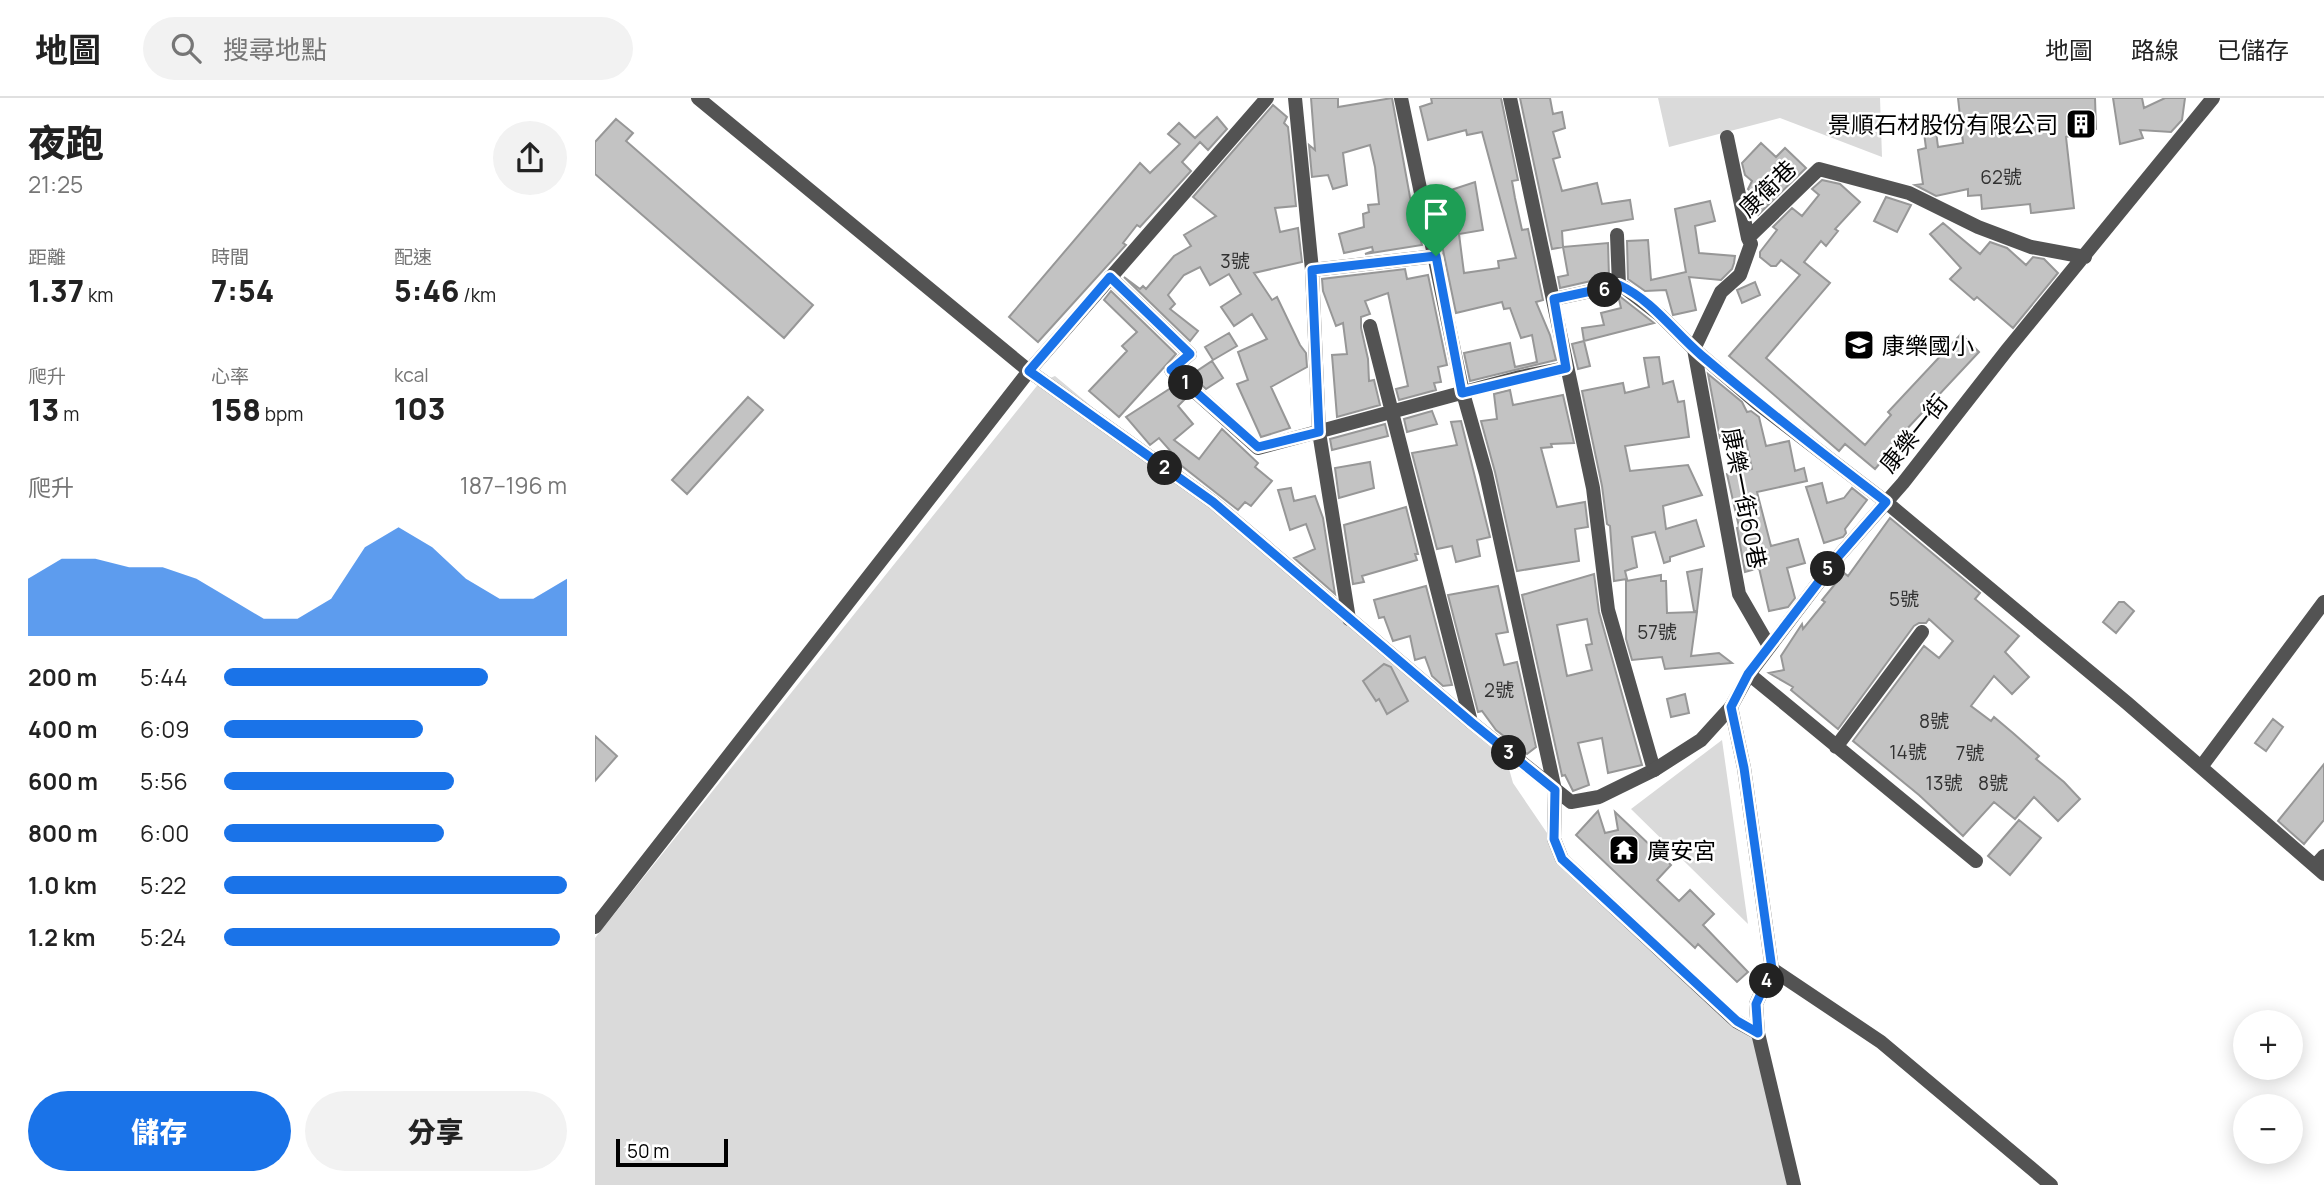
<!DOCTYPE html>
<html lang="zh-TW">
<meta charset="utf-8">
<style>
:root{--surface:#fff;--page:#f2f2f2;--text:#222;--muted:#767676;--line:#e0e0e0;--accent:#1a73e8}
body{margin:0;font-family:Manrope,"Noto Sans TC",sans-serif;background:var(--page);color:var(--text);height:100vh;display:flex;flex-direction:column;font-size:26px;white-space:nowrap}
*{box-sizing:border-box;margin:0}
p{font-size:23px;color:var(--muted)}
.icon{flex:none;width:38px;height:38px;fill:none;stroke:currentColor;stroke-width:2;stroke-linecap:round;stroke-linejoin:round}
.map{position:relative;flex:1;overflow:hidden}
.side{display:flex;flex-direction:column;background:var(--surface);width:595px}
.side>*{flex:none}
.controls{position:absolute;left:1638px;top:912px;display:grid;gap:14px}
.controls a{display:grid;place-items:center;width:70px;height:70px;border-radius:50%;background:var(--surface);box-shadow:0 4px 18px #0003;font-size:35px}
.scale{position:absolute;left:21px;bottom:18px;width:112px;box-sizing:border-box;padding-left:7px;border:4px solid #000;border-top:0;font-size:19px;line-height:24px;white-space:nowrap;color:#000;-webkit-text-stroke:5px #fff;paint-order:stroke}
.pin{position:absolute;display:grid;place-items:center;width:60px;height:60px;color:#fff;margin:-72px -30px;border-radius:50% 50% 50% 0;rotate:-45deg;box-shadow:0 0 7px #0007}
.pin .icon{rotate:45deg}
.km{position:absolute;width:35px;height:35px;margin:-18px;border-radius:50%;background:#222;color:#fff;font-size:19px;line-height:35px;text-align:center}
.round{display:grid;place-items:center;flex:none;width:74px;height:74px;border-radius:37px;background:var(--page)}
.head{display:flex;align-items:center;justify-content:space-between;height:119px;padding:0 28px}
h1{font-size:38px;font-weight:800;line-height:52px}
.metrics{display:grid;grid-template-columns:repeat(3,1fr);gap:10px;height:119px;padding:7px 28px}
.metrics div{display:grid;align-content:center}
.metrics b{font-size:30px;font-weight:800}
.metrics small{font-size:19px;font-weight:400}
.metrics p{font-size:19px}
.chart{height:196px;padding:14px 28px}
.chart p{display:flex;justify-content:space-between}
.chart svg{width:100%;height:126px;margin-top:7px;fill:var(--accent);opacity:.7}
.button{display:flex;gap:14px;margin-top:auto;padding:14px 28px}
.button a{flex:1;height:80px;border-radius:42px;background:var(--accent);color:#fff;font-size:28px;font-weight:800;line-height:80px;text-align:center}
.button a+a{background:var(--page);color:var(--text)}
ul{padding:0 28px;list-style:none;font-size:23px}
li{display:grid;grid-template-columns:112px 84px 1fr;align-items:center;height:52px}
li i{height:18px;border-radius:9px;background:var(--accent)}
header{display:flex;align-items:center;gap:42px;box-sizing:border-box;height:98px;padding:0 35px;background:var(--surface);border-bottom:2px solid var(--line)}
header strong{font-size:33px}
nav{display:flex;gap:38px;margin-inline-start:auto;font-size:24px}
.search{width:490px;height:63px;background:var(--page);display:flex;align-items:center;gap:18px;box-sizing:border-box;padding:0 24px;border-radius:38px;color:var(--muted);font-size:26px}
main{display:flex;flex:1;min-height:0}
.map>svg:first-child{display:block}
.green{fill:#dadada}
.building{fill:#c3c3c3;stroke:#979797;stroke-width:2;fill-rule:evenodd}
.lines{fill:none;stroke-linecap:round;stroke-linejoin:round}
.minor{stroke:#535353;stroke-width:14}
.tertiary{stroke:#535353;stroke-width:14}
.route-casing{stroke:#fff;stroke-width:14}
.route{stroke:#1a73e8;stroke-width:9}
.labels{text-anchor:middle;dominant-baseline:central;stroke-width:5;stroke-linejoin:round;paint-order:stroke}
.number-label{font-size:19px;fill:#313131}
.poi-label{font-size:23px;fill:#000;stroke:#fff;text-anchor:start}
.street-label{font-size:23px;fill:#000;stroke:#fff}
</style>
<header>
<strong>地圖</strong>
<div class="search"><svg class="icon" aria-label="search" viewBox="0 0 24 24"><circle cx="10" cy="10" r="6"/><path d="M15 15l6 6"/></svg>搜尋地點</div>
<nav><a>地圖</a><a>路線</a><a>已儲存</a></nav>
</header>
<main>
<section class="side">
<div class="head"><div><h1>夜跑</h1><p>21:25</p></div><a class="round"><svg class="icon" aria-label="share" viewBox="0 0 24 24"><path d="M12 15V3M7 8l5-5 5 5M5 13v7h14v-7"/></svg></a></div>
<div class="metrics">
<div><p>距離</p><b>1.37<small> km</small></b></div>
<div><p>時間</p><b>7:54</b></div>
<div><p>配速</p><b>5:46<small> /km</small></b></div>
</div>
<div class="metrics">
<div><p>爬升</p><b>13<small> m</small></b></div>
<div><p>心率</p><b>158<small> bpm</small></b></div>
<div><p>kcal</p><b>103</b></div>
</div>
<div class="chart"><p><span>爬升</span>187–196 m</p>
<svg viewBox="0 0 160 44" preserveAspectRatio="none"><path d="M0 44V24L10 17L20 17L30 20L40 20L50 24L60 31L70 38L80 38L90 31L100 13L110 6L120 13L130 24L140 31L150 31L160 24V44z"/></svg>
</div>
<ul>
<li><b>200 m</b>5:44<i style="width:77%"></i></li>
<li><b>400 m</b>6:09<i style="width:58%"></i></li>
<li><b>600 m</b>5:56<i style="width:67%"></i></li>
<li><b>800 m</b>6:00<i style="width:64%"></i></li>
<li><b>1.0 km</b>5:22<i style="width:100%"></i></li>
<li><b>1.2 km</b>5:24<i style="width:98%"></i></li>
</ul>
<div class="button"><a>儲存</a><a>分享</a></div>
</section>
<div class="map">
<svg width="1729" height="1087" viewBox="0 0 1729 1087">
<rect width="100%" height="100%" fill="#fff"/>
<path class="green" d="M 1063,0 L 1285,0 L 1287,59 L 1185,20 L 1074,49 Z
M 460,278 L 909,653 L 918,685 L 967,757 L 1160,931 L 1205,1087 L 0,1087 L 0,840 L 445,284 Z
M 1127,642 L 1153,826 L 1036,711 Z"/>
<path class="building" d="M 716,0 L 743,0 L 743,9 L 797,0 L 815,99 L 827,147 L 770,156 L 778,153 L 777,149 L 749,155 L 744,136 L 769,129 L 768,116 L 774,114 L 773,107 L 784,106 L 780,69 L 775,47 L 748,55 L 752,87 L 738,91 L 733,77 L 717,79 L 714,47 L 720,52 Z
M 836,0 L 906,0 L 923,82 L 917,83 L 920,100 L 927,132 L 933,131 L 948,202 L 941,204 L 955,237 L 961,262 L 875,283 L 869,255 L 915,245 L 920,269 L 942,264 L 937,237 L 926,240 L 915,210 L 909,211 L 907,204 L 861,215 L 841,118 L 852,116 L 847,95 L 880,84 L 888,132 L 864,136 L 869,175 L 904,170 L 903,163 L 921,160 L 887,34 L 872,37 L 871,32 L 833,42 L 825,9 L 837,5 Z
M 925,0 L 955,0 L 958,16 L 967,14 L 970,30 L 958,34 L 965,59 L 958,61 L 967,93 L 1002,85 L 1007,106 L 1035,102 L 1038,121 L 967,133 L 968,149 L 1013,145 L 1014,179 L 965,190 L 963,179 L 973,177 L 968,149 L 957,151 Z
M 1363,0 L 1500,0 L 1501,31 L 1471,39 L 1479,110 L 1436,115 L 1435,106 L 1387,111 L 1386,97 L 1373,98 L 1373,91 L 1341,98 L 1320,87 L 1328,86 L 1323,52 L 1331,50 L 1327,20 L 1339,18 L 1343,49 L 1368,45 Z
M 1518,0 L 1547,0 L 1549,10 L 1570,0 L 1590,0 L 1587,22 L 1576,34 L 1545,32 L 1548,40 L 1525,46 Z
M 678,7 L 692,19 L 689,25 L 693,29 L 701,108 L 680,110 L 685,134 L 703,130 L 707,164 L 659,175 L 677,202 L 682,199 L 705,247 L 711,255 L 712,269 L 676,289 L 695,330 L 666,339 L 642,286 L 653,282 L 643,254 L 672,241 L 657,216 L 639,228 L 626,209 L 646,196 L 634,176 L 615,187 L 605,169 L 589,177 L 573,197 L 580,206 L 575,211 L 603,233 L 595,243 L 529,179 L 545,191 L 548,188 L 551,191 L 579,158 L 596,148 L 589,137 L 621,118 L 598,99 Z
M 622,19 L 632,31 L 613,52 L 605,44 L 587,64 L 596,73 L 545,129 L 542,127 L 528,145 L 531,147 L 443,244 L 414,219 L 545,65 L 555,75 L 585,46 L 573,36 L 584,25 L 600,40 Z
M 21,21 L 38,35 L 31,43 L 218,207 L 189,240 L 0,76 L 0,44 Z
M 1166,45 L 1181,59 L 1190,50 L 1211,70 L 1163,117 L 1156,109 L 1163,101 L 1153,91 L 1157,83 L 1150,77 L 1147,65 Z
M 1227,82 L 1245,86 L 1265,104 L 1240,131 L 1243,133 L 1231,148 L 1226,143 L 1209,164 L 1235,185 L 1171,260 L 1270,347 L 1296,317 L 1293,314 L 1366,236 L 1384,254 L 1309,334 L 1311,335 L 1280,371 L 1250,346 L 1244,353 L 1134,258 L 1205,177 L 1186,162 L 1181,168 L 1176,168 L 1165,159 L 1165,154 L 1182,132 L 1178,129 L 1197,110 L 1207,118 L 1224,97 L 1217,91 Z
M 1291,99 L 1316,107 L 1302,134 L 1279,123 Z
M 1115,103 L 1120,123 L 1100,128 L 1104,155 L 1140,158 L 1139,165 L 1137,171 L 1126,182 L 1094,179 L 1101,212 L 1078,217 L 1071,192 L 1050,193 L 1033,181 L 1032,143 L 1053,142 L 1056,182 L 1091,174 L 1080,111 Z
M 1348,125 L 1385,156 L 1395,144 L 1412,150 L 1431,167 L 1438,159 L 1449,161 L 1463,175 L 1418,230 L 1382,199 L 1379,202 L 1355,181 L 1366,170 L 1335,136 Z
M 810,171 L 812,181 L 833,177 L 852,267 L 843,269 L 846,284 L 839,285 L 841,292 L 804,302 L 801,291 L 813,288 L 793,195 L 770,203 L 775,216 L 766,219 L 766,230 L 773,261 L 774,283 L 779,282 L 785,307 L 742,319 L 737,257 L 752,256 L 748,225 L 741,228 L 728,193 L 727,181 Z
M 1160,184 L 1165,197 L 1147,205 L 1142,192 Z
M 516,193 L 581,256 L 524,319 L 494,293 L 532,253 L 527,248 L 542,234 L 509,202 Z
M 1023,197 L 1059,225 L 989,243 L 987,230 L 1009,227 L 1006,215 L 1026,210 Z
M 634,235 L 642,248 L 618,262 L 610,249 Z
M 989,243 L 995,268 L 983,271 L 977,246 Z
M 1064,259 L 1068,286 L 1078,283 L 1083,304 L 1089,303 L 1094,339 L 1030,348 L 1035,373 L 1093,367 L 1107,397 L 1068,408 L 1071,431 L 1101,422 L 1109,448 L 1075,459 L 1075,463 L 1069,465 L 1060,434 L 1037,439 L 1042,469 L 1030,473 L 1032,481 L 1019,483 L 1015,428 L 1012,426 L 1007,388 L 987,293 L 1028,285 L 1030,295 L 1054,289 L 1049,260 Z
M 617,263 L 628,280 L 611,291 L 596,277 Z
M 1113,276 L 1147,304 L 1152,314 L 1156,313 L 1164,319 L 1171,348 L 1194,343 L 1200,373 L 1209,370 L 1212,383 L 1162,394 L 1176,448 L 1203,441 L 1210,465 L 1192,470 L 1200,500 L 1193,509 L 1174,513 L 1164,470 L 1150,474 L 1142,430 L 1144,429 L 1132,376 L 1157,371 L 1149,333 L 1125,340 Z
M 579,288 L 592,299 L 583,308 L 598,326 L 579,342 L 604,361 L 627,331 L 663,365 L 660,369 L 677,383 L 656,408 L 650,404 L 643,412 L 578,361 L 580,358 L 564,340 L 555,347 L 531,319 Z
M 915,292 L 918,307 L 968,297 L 979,345 L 956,346 L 957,349 L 946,350 L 962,409 L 990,404 L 993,429 L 980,431 L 984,463 L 922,473 L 900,374 L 886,323 L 902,321 L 899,296 Z
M 153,299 L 168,312 L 92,396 L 77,382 Z
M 837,313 L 842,326 L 812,334 L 809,321 Z
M 866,323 L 895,439 L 882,442 L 885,458 L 861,464 L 857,448 L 842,451 L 817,355 L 862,347 L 856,324 Z
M 790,326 L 793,338 L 737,352 L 735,341 Z
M 775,364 L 779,390 L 744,400 L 740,370 Z
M 1227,385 L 1232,405 L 1249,400 L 1257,390 L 1272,402 L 1250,431 L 1251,435 L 1248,439 L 1229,445 L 1211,389 Z
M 696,390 L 699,403 L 720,398 L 728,420 L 740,496 L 699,460 L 720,451 L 711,426 L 695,432 L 683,392 Z
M 811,409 L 823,456 L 820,456 L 822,462 L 767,478 L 769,484 L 758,486 L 749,427 Z
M 1295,420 L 1385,495 L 1380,501 L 1424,538 L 1410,554 L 1434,579 L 1417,596 L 1399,578 L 1376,608 L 1396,623 L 1399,619 L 1418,635 L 1444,658 L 1441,661 L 1469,684 L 1485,701 L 1463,723 L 1439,699 L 1420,721 L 1399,704 L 1368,738 L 1324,697 L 1258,643 L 1329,548 L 1344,560 L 1358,543 L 1334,521 L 1331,525 L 1324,525 L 1319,528 L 1243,631 L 1196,592 L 1198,589 L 1174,575 L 1189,572 L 1186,558 L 1207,526 L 1208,531 L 1230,504 L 1227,502 L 1249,475 L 1253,478 Z
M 1107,471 L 1102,513 L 1099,513 L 1092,474 Z
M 999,476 L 1004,514 L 1047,667 L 1013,675 L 1007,640 L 983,645 L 994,687 L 978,693 L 970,677 L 967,678 L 927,497 ZM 992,521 L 997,546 L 991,547 L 997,572 L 972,578 L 962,527 Z
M 1066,477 L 1066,483 L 1071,483 L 1072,515 L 1102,514 L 1096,558 L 1124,555 L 1137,565 L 1070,571 L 1067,559 L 1037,562 L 1031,541 L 1031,483 Z
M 831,488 L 857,587 L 848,588 L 837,578 L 830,559 L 820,562 L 815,538 L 798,543 L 789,519 L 784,520 L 779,502 Z
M 903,488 L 913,534 L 901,536 L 909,567 L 922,564 L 941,649 L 932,656 L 901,632 L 887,613 L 883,614 L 853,497 Z
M 1524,504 L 1529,504 L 1539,513 L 1521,535 L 1508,524 Z
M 789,566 L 796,569 L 813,603 L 792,616 L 784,601 L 781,603 L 768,583 Z
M 1090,596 L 1094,615 L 1076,619 L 1072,601 Z
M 1678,621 L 1688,629 L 1671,653 L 1660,645 Z
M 0,638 L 22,658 L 0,683 Z
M 1729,666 L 1729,722 L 1709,746 L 1683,723 Z
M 1003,713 L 1010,735 L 1023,732 L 1020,714 L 1076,767 L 1062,782 L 1084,803 L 1095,792 L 1119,816 L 1108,827 L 1153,874 L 1142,884 L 1103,846 L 1100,850 L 981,737 Z
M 1424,722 L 1446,740 L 1415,777 L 1393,758 Z"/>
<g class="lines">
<path class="minor" d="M 103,0 L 434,273 L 618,404 L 876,624 L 976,704 L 1004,699 L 1059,672 L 1013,512 L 998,390 L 915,0
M 700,0 L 717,172 L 724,334 L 754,521
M 806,0 L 868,295 L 891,376 L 960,692 L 959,741 L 967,761 L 1141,923 L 1163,935
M 1132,39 L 1153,140
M 1022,137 L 1024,187
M 717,172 L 841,158
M 515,179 L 595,256 L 576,272 L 663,350 L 925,279 L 971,270
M 959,201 L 1024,187 L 1030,190 L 1065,217 L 1099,251 L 1162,305 L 1291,404 L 1532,605 L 1729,776
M 775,228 L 876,624
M 1099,251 L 1126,194 L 1145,177 L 1156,146 L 1153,140 L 1224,71 L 1314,95 L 1383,129 L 1436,149 L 1490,159
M 1099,251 L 1144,496 L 1174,548
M 1154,576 L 1381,763
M 1136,609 L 1154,576 L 1242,460 L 1308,385 L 1412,252 L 1618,0
M 1241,649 L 1327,534
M 1606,669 L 1729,504
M 1720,768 L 1729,758
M 0,829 L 434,273 L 672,0
M 1177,871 L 1286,944 L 1456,1087"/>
<path class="tertiary" d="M 1136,609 L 1149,670 L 1177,871 L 1161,906 L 1163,935 L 1199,1087
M 1059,672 L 1106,642 L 1136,609"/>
</g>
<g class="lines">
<g class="route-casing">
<path id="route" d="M 841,158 L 867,295 L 971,270 L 959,201 L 1024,187 C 1057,202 1079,234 1106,257 C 1166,308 1228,356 1291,404 L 1242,460 L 1153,576 L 1136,609 L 1149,670 L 1177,871 L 1161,906 L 1163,935 L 1142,923 L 967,761 L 959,741 L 960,692 L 876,624 L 618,404 L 434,273 L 515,179 L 595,256 L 576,272 L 663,349 L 724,334 L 717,172 Z"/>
</g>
<use href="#route" class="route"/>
</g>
<defs>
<g id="building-square" transform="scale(1.575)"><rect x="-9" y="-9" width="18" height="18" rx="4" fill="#000" stroke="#fff"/><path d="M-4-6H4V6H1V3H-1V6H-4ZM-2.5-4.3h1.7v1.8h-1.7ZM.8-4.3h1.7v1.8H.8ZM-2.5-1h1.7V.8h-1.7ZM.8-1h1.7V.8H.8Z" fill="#fff"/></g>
<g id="school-square" transform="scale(1.575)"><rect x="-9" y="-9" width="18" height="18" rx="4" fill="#000" stroke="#fff"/><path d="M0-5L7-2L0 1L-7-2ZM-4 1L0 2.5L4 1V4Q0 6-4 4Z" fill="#fff"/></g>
<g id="temple-square" transform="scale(1.575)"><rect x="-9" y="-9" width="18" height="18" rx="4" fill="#000" stroke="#fff"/><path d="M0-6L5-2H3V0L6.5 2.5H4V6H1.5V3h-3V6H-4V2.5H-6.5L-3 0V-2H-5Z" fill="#fff"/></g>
</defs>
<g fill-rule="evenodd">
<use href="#building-square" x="1486" y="26"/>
<use href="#school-square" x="1264" y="247"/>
<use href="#temple-square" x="1029" y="752"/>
</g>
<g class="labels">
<g class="number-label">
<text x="1406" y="79">62號</text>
<text x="640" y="163">3號</text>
<text x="1309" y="501">5號</text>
<text x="1062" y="534">57號</text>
<text x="904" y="592">2號</text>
<text x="1339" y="623">8號</text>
<text x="1313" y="654">14號</text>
<text x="1375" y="655">7號</text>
<text x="1349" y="685">13號</text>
<text x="1398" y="685">8號</text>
</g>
<g class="poi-label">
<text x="1463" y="26" text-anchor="end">景順石材股份有限公司</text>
<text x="1287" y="247">康樂國小</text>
<text x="1052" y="752">廣安宮</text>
</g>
<g class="street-label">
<text transform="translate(1172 90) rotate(-44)">康衛巷</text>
<text transform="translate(1318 335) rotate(-51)">康樂一街</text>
<text transform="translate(1150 400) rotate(79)">康樂一街60巷</text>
</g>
</g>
</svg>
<div class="controls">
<a>+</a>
<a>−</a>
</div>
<div class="scale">50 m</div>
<div class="pin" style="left:841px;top:158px;background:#1e9e55"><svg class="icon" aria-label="arrive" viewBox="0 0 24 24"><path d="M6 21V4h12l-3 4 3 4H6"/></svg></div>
<b class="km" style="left:591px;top:285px">1</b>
<b class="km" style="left:570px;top:370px">2</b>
<b class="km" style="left:914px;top:655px">3</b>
<b class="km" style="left:1172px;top:883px">4</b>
<b class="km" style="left:1233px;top:471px">5</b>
<b class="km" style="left:1010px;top:192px">6</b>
</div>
</main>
